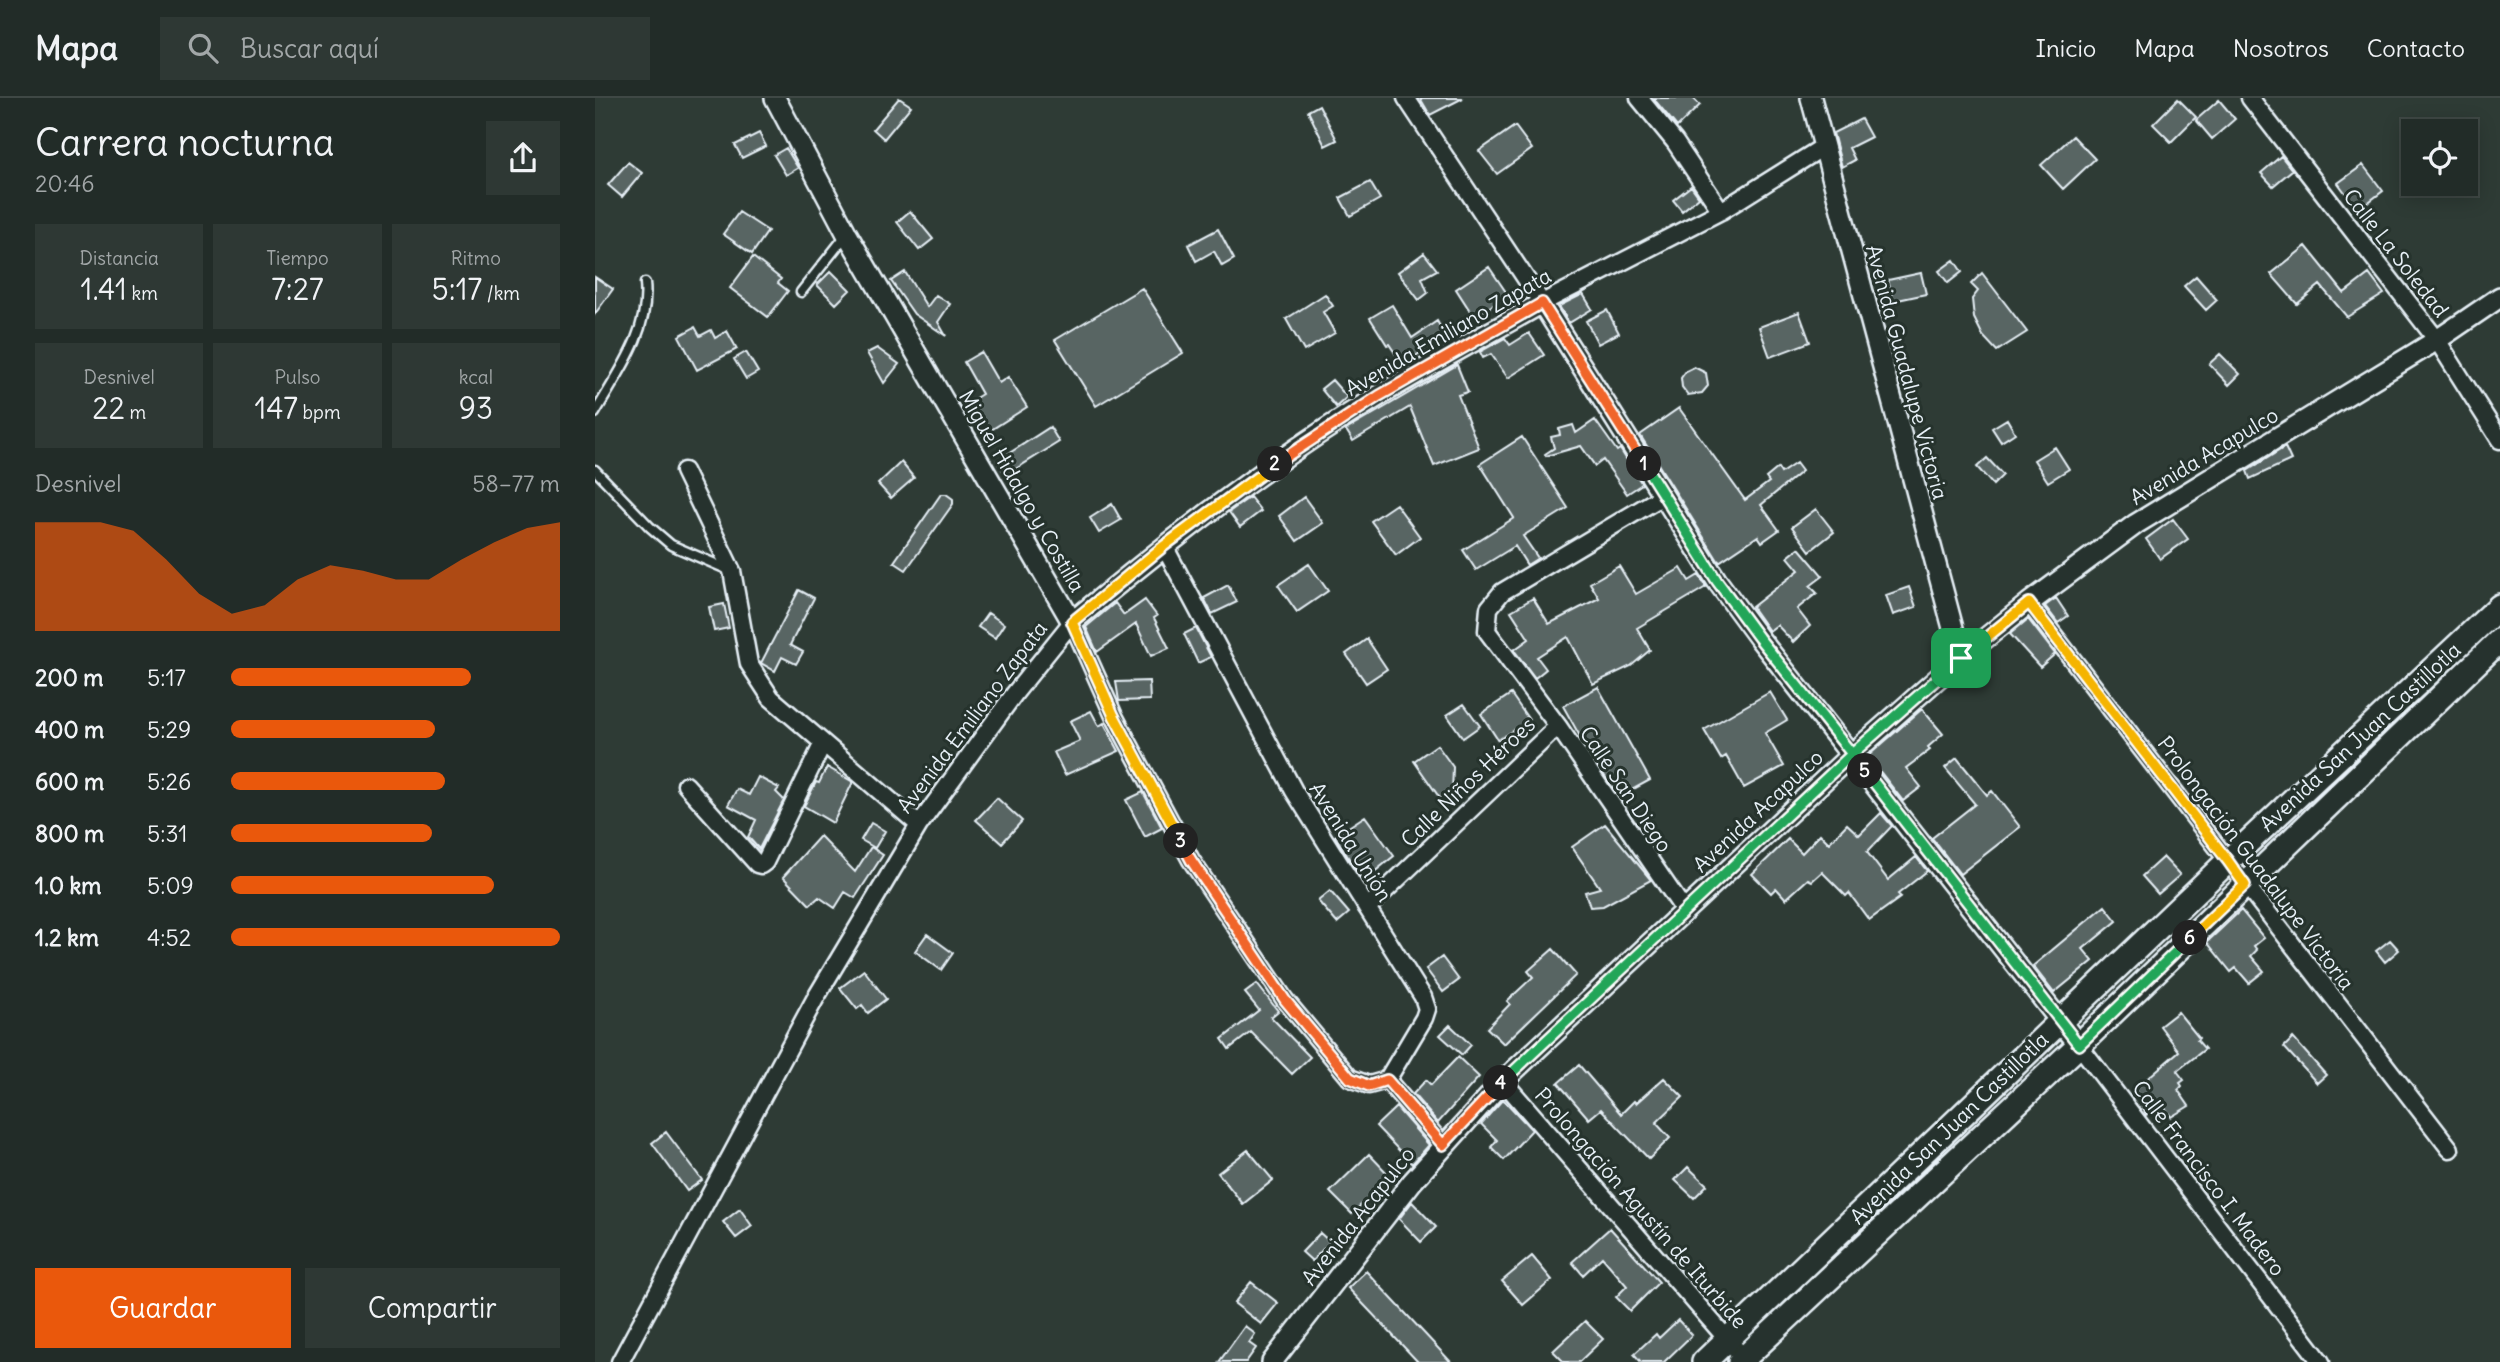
<!DOCTYPE html>
<html lang="es">
<meta charset="utf-8">
<style>
:root{--surface:#222c28;--page:#2e3834;--text:#f1f3f6;--muted:#a2a7a8;--line:#3f4845;--accent:#ea580c}
body{margin:0;font-family:Delius,sans-serif;background:var(--page);color:var(--text);height:100vh;display:flex;flex-direction:column;font-size:26px;white-space:nowrap}
*{box-sizing:border-box;margin:0}
p{font-size:23px;color:var(--muted)}
.icon{flex:none;width:38px;height:38px;fill:none;stroke:currentColor;stroke-width:2;stroke-linecap:round;stroke-linejoin:round}
.map{position:relative;flex:1;overflow:hidden}
.sheet{display:flex;flex-direction:column;background:var(--surface);width:595px}
.sheet>*{flex:none}
.fabs{position:absolute;left:1806px;top:21px;display:grid;gap:14px}
.fabs a{display:grid;place-items:center;width:77px;height:77px;border-radius:0px;background:var(--surface);box-shadow:0 4px 18px #0003,0 0 0 2px var(--line);font-size:35px}
.pin{position:absolute;display:grid;place-items:center;width:60px;height:60px;color:#fff;margin:-30px;border-radius:14px;box-shadow:0 4px 10px #0006}
.km{position:absolute;width:35px;height:35px;margin:-18px;border-radius:50%;background:#222;color:#fff;font-size:19px;line-height:35px;text-align:center}
.round{display:grid;place-items:center;flex:none;width:74px;height:74px;border-radius:0px;background:var(--page)}
.overview{display:flex;align-items:center;justify-content:space-between;height:119px;padding:0 35px}
h1{font-size:38px;font-weight:600;line-height:52px}
.stats{display:grid;grid-template-columns:repeat(3,1fr);gap:10px;height:119px;padding:7px 35px}
.stats div{display:grid;align-content:center;border-radius:0px;background:var(--page);text-align:center}
.stats b{font-size:30px;font-weight:600}
.stats small{font-size:19px;font-weight:400}
.stats p{font-size:19px}
.chart{height:196px;padding:14px 35px}
.chart p{display:flex;justify-content:space-between}
.chart svg{width:100%;height:126px;margin-top:7px;fill:var(--accent);opacity:.7}
.primary-button{display:flex;gap:14px;margin-top:auto;padding:14px 35px}
.primary-button a{flex:1;height:80px;border-radius:0px;background:var(--accent);color:#fff;font-size:28px;font-weight:600;line-height:80px;text-align:center}
.primary-button a+a{background:var(--page);color:var(--text)}
ul{padding:0 35px;list-style:none;font-size:23px}
li{display:grid;grid-template-columns:112px 84px 1fr;align-items:center;height:52px}
li i{height:18px;border-radius:9px;background:var(--accent)}
header{display:flex;align-items:center;gap:42px;box-sizing:border-box;height:98px;padding:0 35px;background:var(--surface);border-bottom:2px solid var(--line)}
header strong{font-size:33px}
nav{display:flex;gap:38px;margin-inline-start:auto;font-size:24px}
.search{width:490px;height:63px;background:var(--page);display:flex;align-items:center;gap:18px;box-sizing:border-box;padding:0 24px;border-radius:0px;color:var(--muted);font-size:26px}
main{display:flex;flex:1;min-height:0}
.map>svg:first-child{display:block}
.building{fill:#596563;stroke:#e8f1f8;stroke-width:2}
.lines{fill:none;stroke-linecap:round;stroke-linejoin:round}
.service-casing{stroke:#e8f1f8;stroke-width:13}
.minor-casing{stroke:#e8f1f8;stroke-width:21}
.tertiary-casing{stroke:#e8f1f8;stroke-width:24}
.secondary-casing{stroke:#e8f1f8;stroke-width:28}
.service{stroke:#26332d;stroke-width:8}
.minor{stroke:#26332d;stroke-width:16}
.tertiary{stroke:#26332d;stroke-width:19}
.secondary{stroke:#26332d;stroke-width:23}
.split-1-casing{stroke:#fff;stroke-width:14}
.split-2-casing{stroke:#fff;stroke-width:14}
.split-3-casing{stroke:#fff;stroke-width:14}
.split-4-casing{stroke:#fff;stroke-width:14}
.split-5-casing{stroke:#fff;stroke-width:14}
.split-6-casing{stroke:#fff;stroke-width:14}
.split-7-casing{stroke:#fff;stroke-width:14}
.split-1{stroke:#22a559;stroke-width:9}
.split-2{stroke:#f0652b;stroke-width:9}
.split-3{stroke:#f5b400;stroke-width:9}
.split-4{stroke:#f0652b;stroke-width:9}
.split-5{stroke:#22a559;stroke-width:9}
.split-6{stroke:#22a559;stroke-width:9}
.split-7{stroke:#f5b400;stroke-width:9}
.labels{text-anchor:middle;dominant-baseline:central;stroke-width:6;stroke-linejoin:round;paint-order:stroke}
.street-label{font-size:21px;fill:#e8f1f8;stroke:#26332d}
</style>
<header>
<strong>Mapa</strong>
<div class="search"><svg class="icon" aria-label="search" viewBox="0 0 24 24"><circle cx="10" cy="10" r="6"/><path d="M15 15l6 6"/></svg>Buscar aquí</div>
<nav><a>Inicio</a><a>Mapa</a><a>Nosotros</a><a>Contacto</a></nav>
</header>
<main>
<section class="sheet">
<div class="overview"><div><h1>Carrera nocturna</h1><p>20:46</p></div><a class="round"><svg class="icon" aria-label="share" viewBox="0 0 24 24"><path d="M12 15V3M7 8l5-5 5 5M5 13v7h14v-7"/></svg></a></div>
<div class="stats">
<div><p>Distancia</p><b>1.41<small> km</small></b></div>
<div><p>Tiempo</p><b>7:27</b></div>
<div><p>Ritmo</p><b>5:17<small> /km</small></b></div>
</div>
<div class="stats">
<div><p>Desnivel</p><b>22<small> m</small></b></div>
<div><p>Pulso</p><b>147<small> bpm</small></b></div>
<div><p>kcal</p><b>93</b></div>
</div>
<div class="chart"><p><span>Desnivel</span>58–77 m</p>
<svg viewBox="0 0 160 44" preserveAspectRatio="none"><path d="M0 44V6L10 6L20 6L30 9L40 19L50 31L60 38L70 35L80 26L90 21L100 23L110 26L120 26L130 19L140 13L150 8L160 6V44z"/></svg>
</div>
<ul>
<li><b>200 m</b>5:17<i style="width:73%"></i></li>
<li><b>400 m</b>5:29<i style="width:62%"></i></li>
<li><b>600 m</b>5:26<i style="width:65%"></i></li>
<li><b>800 m</b>5:31<i style="width:61%"></i></li>
<li><b>1.0 km</b>5:09<i style="width:80%"></i></li>
<li><b>1.2 km</b>4:52<i style="width:100%"></i></li>
</ul>
<div class="primary-button"><a>Guardar</a><a>Compartir</a></div>
</section>
<div class="map">
<svg width="1905" height="1264" viewBox="0 0 1905 1264">
<rect width="100%" height="100%" fill="#2e3b35"/>
<filter id="ink" filterUnits="userSpaceOnUse"><feTurbulence type="fractalNoise" baseFrequency=".0143" numOctaves="2"/><feDisplacementMap in="SourceGraphic" scale="14" xChannelSelector="R" yChannelSelector="G"/><feConvolveMatrix kernelMatrix="1 2 1 2 8 2 1 2 1" color-interpolation-filters="sRGB"/></filter>
<g filter="url(#ink)">
<path class="building" d="M 304,0 L 316,8 L 289,41 L 278,31 Z
M 825,0 L 868,0 L 835,17 Z
M 1058,0 L 1098,0 L 1105,7 L 1082,29 Z
M 1583,1 L 1601,19 L 1576,44 L 1558,26 Z
M 1624,2 L 1640,21 L 1617,41 L 1601,22 Z
M 724,7 L 742,42 L 730,48 L 713,13 Z
M 1266,21 L 1276,39 L 1254,50 L 1260,62 L 1247,69 L 1238,35 Z
M 920,28 L 937,51 L 902,76 L 884,53 Z
M 164,35 L 171,48 L 147,60 L 140,47 Z
M 1478,38 L 1500,61 L 1468,91 L 1446,67 Z
M 191,50 L 203,70 L 191,77 L 179,57 Z
M 1686,58 L 1697,72 L 1678,88 L 1666,75 Z
M 33,64 L 47,75 L 27,99 L 13,87 Z
M 1768,67 L 1788,93 L 1763,112 L 1743,85 Z
M 775,84 L 785,101 L 755,118 L 745,100 Z
M 1096,88 L 1104,99 L 1087,113 L 1078,102 Z
M 315,113 L 338,141 L 324,152 L 302,124 Z
M 144,114 L 173,133 L 157,156 L 128,136 Z
M 623,131 L 639,161 L 627,168 L 619,153 L 601,163 L 593,147 Z
M 1711,148 L 1749,195 L 1774,176 L 1789,196 L 1752,219 L 1725,187 L 1702,206 L 1676,176 Z
M 829,155 L 842,172 L 827,180 L 833,195 L 824,202 L 803,174 Z
M 158,159 L 186,181 L 183,185 L 193,193 L 173,219 L 135,190 Z
M 1359,162 L 1367,174 L 1353,185 L 1344,173 Z
M 894,169 L 913,197 L 879,219 L 861,191 Z
M 236,173 L 255,192 L 241,206 L 222,187 Z
M 310,174 L 332,209 L 341,197 L 355,206 L 343,224 L 351,238 L 319,216 L 296,183 Z
M 1326,175 L 1331,196 L 1298,203 L 1293,182 Z
M 1387,175 L 1432,234 L 1402,253 L 1388,238 L 1379,220 L 1377,201 L 1383,193 L 1376,186 Z
M 1601,178 L 1622,202 L 1611,212 L 1589,188 Z
M 0,179 L 18,191 L 0,216 Z
M 547,190 L 588,255 L 501,308 L 460,242 Z
M 730,196 L 738,208 L 728,214 L 740,235 L 709,253 L 691,221 Z
M 988,196 L 997,211 L 974,225 L 964,208 Z
M 797,207 L 817,240 L 842,223 L 850,237 L 808,267 L 794,246 L 792,247 L 775,220 Z
M 1012,212 L 1024,235 L 1003,246 L 991,223 Z
M 1204,214 L 1215,244 L 1175,259 L 1164,229 Z
M 100,229 L 105,238 L 116,232 L 120,240 L 132,233 L 142,251 L 102,272 L 84,238 Z
M 934,235 L 949,257 L 913,280 L 896,256 L 888,260 L 885,254 L 910,240 L 915,247 Z
M 282,250 L 304,266 L 289,285 L 272,255 Z
M 151,254 L 163,274 L 151,281 L 139,261 Z
M 386,254 L 404,285 L 413,279 L 432,309 L 388,337 L 369,307 L 387,296 L 369,264 Z
M 1625,256 L 1645,276 L 1634,287 L 1614,266 Z
M 862,267 L 873,294 L 863,297 L 884,350 L 839,368 L 815,309 L 758,343 L 751,332 Z
M 1099,269 L 1111,275 L 1113,288 L 1107,295 L 1093,297 L 1087,289 L 1086,280 L 1091,273 Z
M 737,282 L 752,299 L 741,309 L 726,291 Z
M 1084,310 L 1150,402 L 1174,384 L 1171,380 L 1183,370 L 1186,375 L 1201,365 L 1207,373 L 1166,407 L 1184,432 L 1167,444 L 1163,438 L 1124,464 L 1045,337 Z
M 1412,321 L 1420,335 L 1406,344 L 1397,330 Z
M 1000,322 L 1022,353 L 1025,351 L 1047,386 L 1032,396 L 1008,362 L 1000,368 L 986,348 L 951,358 L 950,356 L 959,350 L 956,339 L 965,337 L 964,331 L 978,327 L 981,335 Z
M 455,329 L 464,344 L 411,377 L 402,363 Z
M 927,339 L 973,410 L 928,438 L 943,460 L 932,467 L 920,448 L 881,472 L 868,452 L 919,420 L 885,366 Z
M 1460,349 L 1474,371 L 1453,384 L 1439,362 Z
M 1690,349 L 1696,362 L 1655,381 L 1652,373 Z
M 1392,360 L 1408,377 L 1398,387 L 1382,369 Z
M 306,364 L 319,380 L 296,400 L 283,386 Z
M 346,396 L 351,396 L 358,401 L 358,406 L 311,472 L 299,464 Z
M 655,399 L 666,413 L 645,429 L 634,414 Z
M 709,399 L 728,425 L 702,443 L 684,418 Z
M 517,406 L 526,422 L 504,435 L 495,420 Z
M 801,406 L 825,439 L 801,457 L 776,423 Z
M 1221,411 L 1239,434 L 1215,453 L 1197,429 Z
M 1578,421 L 1593,441 L 1565,461 L 1551,441 Z
M 1204,450 L 1228,478 L 1215,488 L 1222,495 L 1202,511 L 1215,528 L 1198,544 L 1182,527 L 1174,533 L 1157,509 L 1204,472 L 1193,459 Z
M 714,466 L 733,493 L 702,514 L 683,487 Z
M 1024,468 L 1041,496 L 1086,470 L 1094,483 L 1104,477 L 1111,489 L 1042,530 L 1055,552 L 1036,568 L 998,586 L 973,539 L 942,559 L 951,571 L 940,580 L 919,552 L 934,541 L 916,513 L 938,500 L 954,526 L 1004,500 L 995,485 Z
M 633,487 L 642,504 L 617,516 L 609,500 Z
M 1314,489 L 1321,509 L 1298,517 L 1291,497 Z
M 204,492 L 219,500 L 195,547 L 208,554 L 201,566 L 187,559 L 180,573 L 166,565 Z
M 1461,500 L 1473,518 L 1463,525 L 1450,508 Z
M 550,502 L 562,518 L 559,520 L 574,550 L 556,558 L 541,526 L 502,554 L 491,529 L 520,505 L 529,517 Z
M 129,506 L 134,530 L 119,533 L 114,509 Z
M 393,515 L 409,526 L 400,540 L 383,529 Z
M 1433,521 L 1460,556 L 1445,569 L 1415,536 Z
M 601,530 L 616,559 L 603,565 L 589,536 Z
M 772,541 L 792,571 L 771,585 L 751,556 Z
M 554,583 L 555,602 L 524,603 L 521,584 Z
M 1003,589 L 1055,682 L 1024,699 L 996,658 L 968,608 Z
M 1175,594 L 1192,622 L 1170,635 L 1189,668 L 1149,690 L 1131,658 L 1126,661 L 1109,632 Z
M 916,596 L 934,622 L 903,642 L 886,616 Z
M 869,606 L 885,628 L 868,640 L 852,617 Z
M 1327,611 L 1348,636 L 1333,649 L 1335,652 L 1311,670 L 1326,689 L 1308,703 L 1273,658 Z
M 496,613 L 504,628 L 509,625 L 524,653 L 470,677 L 459,654 L 485,643 L 475,623 Z
M 842,647 L 858,669 L 857,696 L 849,706 L 819,663 Z
M 1362,660 L 1392,697 L 1397,693 L 1425,729 L 1365,776 L 1337,740 L 1380,706 L 1350,670 Z
M 232,669 L 258,684 L 238,725 L 209,708 L 221,684 L 224,685 Z
M 163,679 L 184,690 L 181,694 L 189,702 L 164,751 L 153,739 L 161,722 L 133,707 L 142,691 L 154,697 Z
M 548,694 L 567,730 L 550,739 L 531,702 Z
M 402,700 L 427,723 L 407,745 L 381,722 Z
M 1286,715 L 1297,728 L 1272,754 L 1293,782 L 1321,759 L 1332,773 L 1303,796 L 1306,799 L 1274,822 L 1254,795 L 1251,798 L 1227,774 L 1217,783 L 1213,781 L 1191,801 L 1181,790 L 1176,795 L 1157,776 L 1193,741 L 1207,755 L 1225,736 L 1234,745 L 1252,726 L 1264,737 Z
M 770,718 L 799,758 L 768,783 L 740,738 Z
M 276,725 L 290,733 L 280,750 L 266,742 Z
M 1010,726 L 1056,782 L 1008,808 L 995,809 L 990,794 L 1005,790 L 977,749 Z
M 225,738 L 260,774 L 276,749 L 288,757 L 260,800 L 250,794 L 240,810 L 224,799 L 215,807 L 188,779 Z
M 1568,759 L 1585,777 L 1563,796 L 1547,778 Z
M 735,793 L 754,815 L 742,825 L 723,803 Z
M 1510,808 L 1522,823 L 1488,851 L 1498,863 L 1459,895 L 1438,868 Z
M 1646,812 L 1669,840 L 1659,848 L 1662,852 L 1656,858 L 1669,873 L 1654,885 L 1641,870 L 1636,874 L 1612,844 Z
M 332,836 L 358,855 L 346,872 L 320,853 Z
M 1795,842 L 1804,852 L 1790,864 L 1781,853 Z
M 958,851 L 981,877 L 909,946 L 892,930 L 915,906 L 912,903 L 938,879 L 933,873 Z
M 847,859 L 864,882 L 848,894 L 831,871 Z
M 269,872 L 291,901 L 273,915 L 267,907 L 262,911 L 245,890 Z
M 662,886 L 683,913 L 676,919 L 715,959 L 697,976 L 656,934 L 634,951 L 627,941 L 664,912 L 650,895 Z
M 1583,914 L 1604,940 L 1602,942 L 1610,951 L 1582,973 L 1589,982 L 1585,985 L 1587,988 L 1583,992 L 1594,1008 L 1576,1019 L 1567,1005 L 1551,1017 L 1540,991 L 1584,953 L 1565,928 Z
M 855,927 L 876,947 L 867,957 L 845,937 Z
M 1698,940 L 1731,977 L 1722,985 L 1689,949 Z
M 863,959 L 884,979 L 843,1025 L 818,996 L 831,982 L 836,987 Z
M 984,967 L 1026,1016 L 1039,1003 L 1041,1005 L 1069,980 L 1088,999 L 1061,1025 L 1075,1040 L 1054,1061 L 1006,1011 L 994,1021 L 963,985 Z
M 908,1001 L 937,1032 L 909,1062 L 896,1049 L 902,1042 L 886,1026 Z
M 801,1009 L 834,1047 L 817,1066 L 781,1028 Z
M 71,1034 L 107,1082 L 92,1093 L 57,1045 Z
M 653,1052 L 678,1082 L 648,1106 L 623,1075 Z
M 774,1056 L 795,1078 L 757,1116 L 735,1094 Z
M 1093,1069 L 1112,1087 L 1099,1100 L 1080,1082 Z
M 817,1104 L 841,1129 L 826,1144 L 804,1121 Z
M 145,1111 L 157,1128 L 141,1140 L 128,1124 Z
M 1015,1130 L 1064,1184 L 1035,1213 L 1021,1199 L 1032,1188 L 1007,1159 L 988,1177 L 977,1164 Z
M 725,1135 L 735,1144 L 717,1163 L 707,1154 Z
M 937,1158 L 957,1182 L 928,1207 L 907,1183 Z
M 771,1173 L 856,1264 L 823,1264 L 753,1190 Z
M 656,1184 L 683,1205 L 666,1226 L 639,1205 Z
M 1083,1222 L 1097,1237 L 1069,1264 L 1046,1264 L 1039,1256 L 1061,1236 L 1064,1240 Z
M 990,1223 L 1008,1241 L 984,1264 L 969,1264 L 958,1253 Z
M 650,1228 L 660,1236 L 654,1245 L 661,1250 L 651,1264 L 624,1264 Z"/>
<g class="lines">
<g class="service-casing">
<path id="service" d="M 206,194 L 252,136
M 0,315 C 23,275 55,234 50,185
M 0,372 L 55,429 L 76,447 L 134,472"/>
</g>
<g class="minor-casing">
<path id="minor" d="M 811,0 L 947,205 L 1126,113 L 1228,49
M 1044,0 L 1080,44 L 1126,113
M 1655,0 L 1842,242 L 1905,342
M 89,373 L 137,473 L 154,566 L 176,600 L 324,727
M 1068,398 L 907,494 L 894,510 L 892,533 L 963,628 L 1089,812
M 569,448 L 699,693 L 828,899 L 832,911 L 829,920 L 792,982
M 1434,505 L 1855,1051
M 91,687 L 162,766 L 166,767 L 170,764 L 228,645
M 772,810 L 963,628
M 1484,947 L 1726,1264
M 792,982 L 848,1047
M 908,983 L 1152,1264
M 25,1264 L 220,901 L 324,727 L 420,595 L 477,524 L 519,618 L 596,762 L 690,902 L 755,980 L 774,987 L 792,982"/>
</g>
<g class="tertiary-casing">
<path id="tertiary" d="M 180,0 L 252,136 L 477,524 C 575,443 675,363 785,297 C 838,265 893,236 947,205 L 1122,483 L 1164,540 L 1484,947
M 1216,0 L 1366,560
M 677,1264 L 817,1084 L 908,983 L 1257,656 L 1366,560 L 1434,505 L 1541,426 L 1842,242 L 1905,199"/>
</g>
<g class="secondary-casing">
<path id="secondary" d="M 1109,1264 L 1633,763 L 1905,508
M 1145,1264 L 1484,947 L 1905,542"/>
</g>
<use href="#service" class="service"/>
<use href="#minor" class="minor"/>
<use href="#tertiary" class="tertiary"/>
<use href="#secondary" class="secondary"/>
</g>
</g>
<g class="lines" filter="url(#ink)">
<g class="split-1-casing">
<path id="split-1" d="M 1049,366 L 1122,483 L 1164,540 L 1257,656 L 1366,560"/>
</g>
<g class="split-2-casing">
<path id="split-2" d="M 680,366 L 784,298 L 947,205 L 1049,366"/>
</g>
<g class="split-3-casing">
<path id="split-3" d="M 586,743 L 519,618 L 477,524 L 569,448 L 680,366"/>
</g>
<g class="split-4-casing">
<path id="split-4" d="M 586,743 L 596,762 L 690,902 L 755,980 L 774,988 L 792,982 L 848,1047 L 906,985"/>
</g>
<g class="split-5-casing">
<path id="split-5" d="M 906,985 L 1257,656 L 1270,673"/>
</g>
<g class="split-6-casing">
<path id="split-6" d="M 1270,673 L 1484,947 L 1595,840"/>
</g>
<g class="split-7-casing">
<path id="split-7" d="M 1366,560 L 1434,505 L 1633,763 L 1650,787 L 1595,840"/>
</g>
<use href="#split-1" class="split-1"/>
<use href="#split-2" class="split-2"/>
<use href="#split-3" class="split-3"/>
<use href="#split-4" class="split-4"/>
<use href="#split-5" class="split-5"/>
<use href="#split-6" class="split-6"/>
<use href="#split-7" class="split-7"/>
</g>
<g class="labels">
<g class="street-label">
<text transform="translate(1801 155) rotate(52)">Calle La Soledad</text>
<text transform="translate(853 234) rotate(-30)">Avenida Emiliano Zapata</text>
<text transform="translate(1312 274) rotate(75)">Avenida Guadalupe Victoria</text>
<text transform="translate(1609 358) rotate(-31)">Avenida Acapulco</text>
<text transform="translate(427 393) rotate(60)">Miguel Hidalgo y Costilla</text>
<text transform="translate(377 619) rotate(-53)">Avenida Emiliano Zapata</text>
<text transform="translate(1765 639) rotate(-43)">Avenida San Juan Castillotla</text>
<text transform="translate(873 684) rotate(-44)">Calle Niños Héroes</text>
<text transform="translate(1031 691) rotate(56)">Calle San Diego</text>
<text transform="translate(1163 713) rotate(-43)">Avenida Acapulco</text>
<text transform="translate(756 744) rotate(58)">Avenida Unión</text>
<text transform="translate(1661 765) rotate(53)">Prolongación Guadalupe Victoria</text>
<text transform="translate(1354 1030) rotate(-44)">Avenida San Juan Castillotla</text>
<text transform="translate(1614 1080) rotate(53)">Calle Francisco I. Madero</text>
<text transform="translate(1046 1110) rotate(49)">Prolongación Agustín de Iturbide</text>
<text transform="translate(763 1118) rotate(-52)">Avenida Acapulco</text>
</g>
</g>
</svg>
<div class="fabs">
<a><svg class="icon" aria-label="locate" viewBox="0 0 24 24"><circle cx="12" cy="12" r="6"/><path d="M12 2v4M12 18v4M2 12h4M18 12h4"/></svg></a>
</div>
<div class="pin" style="left:1366px;top:560px;background:#1e9e55"><svg class="icon" aria-label="arrive" viewBox="0 0 24 24"><path d="M6 21V4h12l-3 4 3 4H6"/></svg></div>
<b class="km" style="left:1049px;top:366px">1</b>
<b class="km" style="left:680px;top:366px">2</b>
<b class="km" style="left:586px;top:743px">3</b>
<b class="km" style="left:906px;top:985px">4</b>
<b class="km" style="left:1270px;top:673px">5</b>
<b class="km" style="left:1595px;top:840px">6</b>
</div>
</main>
